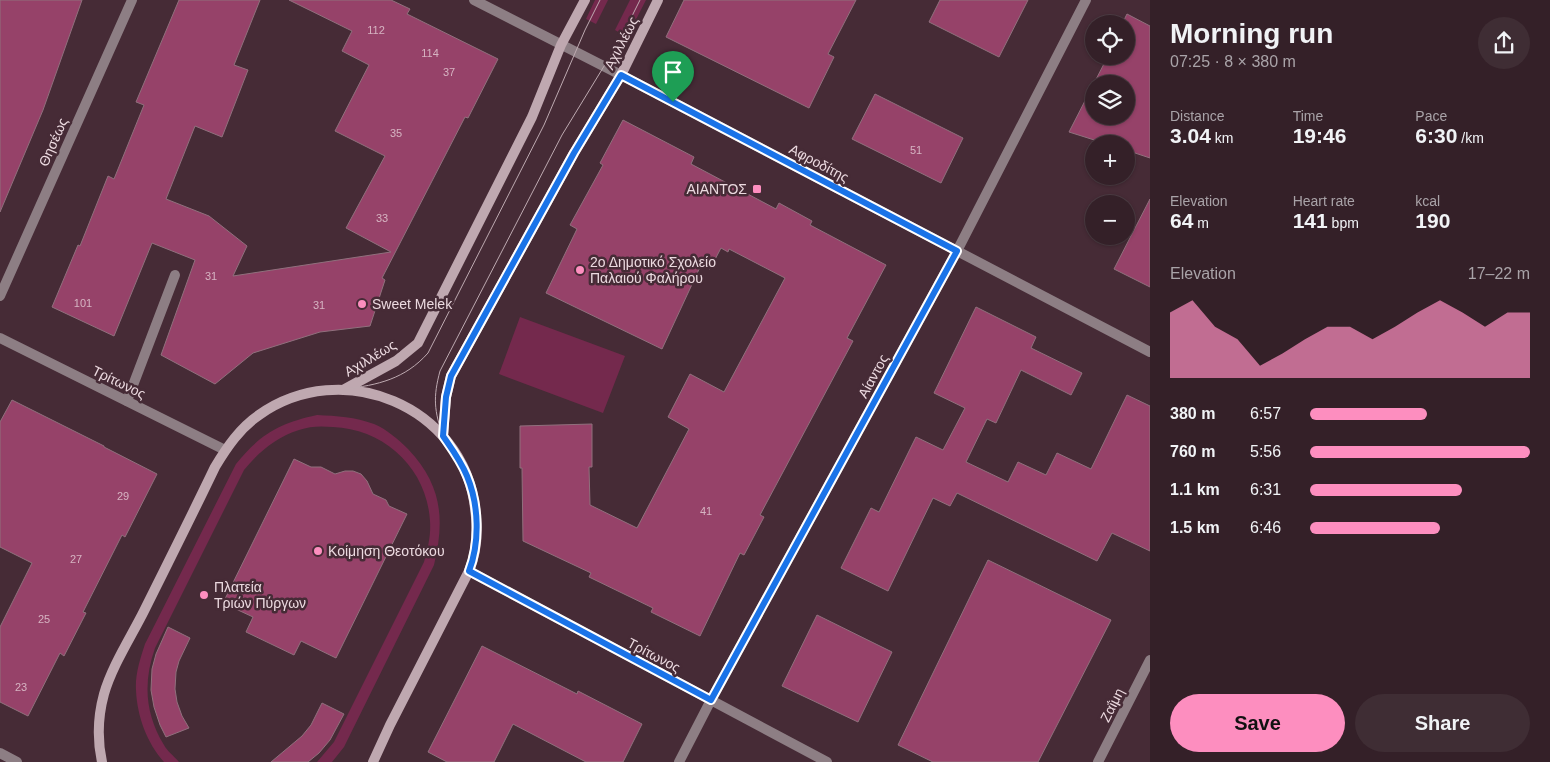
<!DOCTYPE html>
<meta charset="utf-8">
<style>
:root{--surface:#342028;--page:#3f2d34;--text:#f1f3f6;--muted:#a9a3a8;--line:#4e3e45;--accent:#fd8ebf}
body{margin:0;font-family:Arial,sans-serif;background:var(--page);color:var(--text);height:100vh;display:flex;flex-direction:column;font-size:19px;white-space:nowrap}
*{box-sizing:border-box;margin:0}
p{font-size:16px;color:var(--muted)}
.icon{flex:none;width:28px;height:28px;fill:none;stroke:currentColor;stroke-width:2;stroke-linecap:round;stroke-linejoin:round}
.map{position:relative;flex:1;overflow:hidden}
.drawer{display:flex;flex-direction:column;background:var(--surface);width:400px}
.drawer>*{flex:none}
.buttons{position:absolute;left:1085px;top:15px;display:grid;gap:10px}
.buttons a{display:grid;place-items:center;width:50px;height:50px;border-radius:50%;background:var(--surface);box-shadow:0 1px 4px #0004,0 0 0 1px var(--line);font-size:25px}
.pin{position:absolute;display:grid;place-items:center;width:42px;height:42px;color:#fff;margin:-51px -21px;border-radius:50% 50% 50% 0;rotate:-45deg;box-shadow:0 0 5px #0007}
.pin .icon{rotate:45deg}
.round{display:grid;place-items:center;flex:none;width:52px;height:52px;border-radius:26px;background:var(--page)}
.overview{display:flex;align-items:center;justify-content:space-between;height:85px;padding:0 20px}
h1{font-size:28px;font-weight:700;line-height:38px}
.metrics{display:grid;grid-template-columns:repeat(3,1fr);gap:8px;height:85px;padding:5px 20px}
.metrics div{display:grid;align-content:center}
.metrics b{font-size:21px;font-weight:700}
.metrics small{font-size:14px;font-weight:400}
.metrics p{font-size:14px}
.chart{height:140px;padding:10px 20px}
.chart p{display:flex;justify-content:space-between}
.chart svg{width:100%;height:90px;margin-top:5px;fill:var(--accent);opacity:.7}
.action{display:flex;gap:10px;margin-top:auto;padding:10px 20px}
.action a{flex:1;height:58px;border-radius:30px;background:var(--accent);color:#111;font-size:20px;font-weight:700;line-height:58px;text-align:center}
.action a+a{background:var(--page);color:var(--text)}
ul{padding:0 20px;list-style:none;font-size:16px}
li{display:grid;grid-template-columns:80px 60px 1fr;align-items:center;height:38px}
li i{height:12px;border-radius:6px;background:var(--accent)}
main{display:flex;flex:1;min-height:0}
.map>svg:first-child{display:block}
.green{fill:#74294d}
.building{fill:#964269;stroke:#90707d;fill-rule:evenodd}
.lines{fill:none;stroke-linecap:round;stroke-linejoin:round}
.service{stroke:#8d7e84;stroke-width:10}
.minor{stroke:#8d7e84;stroke-width:10}
.tertiary{stroke:#8d7e84;stroke-width:10}
.secondary{stroke:#bfa8b0;stroke-width:10}
.tram{stroke:#beaab1;stroke-width:1}
.route-casing{stroke:#fff;stroke-width:10}
.route{stroke:#1a73e8;stroke-width:6}
.poi-dot{fill:#fd8ebf;stroke:#462b36;stroke-width:2}
.labels{text-anchor:middle;dominant-baseline:central;stroke-width:5;stroke-linejoin:round;paint-order:stroke}
.number-label{font-size:11px;fill:#d6b4c2}
.street-label{font-size:14px;fill:#ecdae0;stroke:#462b36}
.poi-label{font-size:14px;fill:#ecdae0;stroke:#462b36;text-anchor:start}
</style>
<main>
<div class="map">
<svg width="1150" height="762" viewBox="0 0 1150 762">
<rect width="100%" height="100%" fill="#462b36"/>
<path class="green" d="M 595,0 L 608,0 L 596,24 L 586,19 Z
M 630,0 L 646,0 L 627,37 L 615,30 Z
M 520,317 L 625,356 L 603,413 L 499,374 Z
M 317,415 C 337,416 355,417 374,424 C 386,429 398,439 408,449 C 442,485 445,519 434,565 L 344,747 L 332,762 L 317,762 L 334,742 L 424,562 C 428,548 431,535 430,521 C 427,468 384,429 333,427 C 321,426 310,426 299,430 C 276,437 259,452 244,470 L 155,648 C 143,682 145,714 164,745 C 167,751 174,756 179,762 L 164,762 C 147,743 137,716 136,690 C 135,675 140,659 145,644 L 236,464 C 260,434 280,423 317,415 Z"/>
<path class="building" d="M 0,0 L 82,0 L 43,110 L 0,212 Z
M 179,0 L 260,0 L 234,65 L 248,70 L 222,137 L 195,126 L 166,199 L 209,216 L 247,246 L 233,276 L 391,252 L 346,228 L 385,156 L 335,131 L 369,65 L 342,51 L 352,31 L 289,0 L 391,0 L 410,9 L 407,14 L 498,59 L 468,118 L 465,117 L 382,278 L 385,280 L 370,326 L 320,332 L 253,353 L 215,384 L 161,355 L 195,260 L 152,243 L 114,336 L 52,307 L 78,245 L 80,246 L 108,176 L 114,179 L 144,105 L 136,102 Z
M 684,0 L 856,0 L 828,54 L 834,57 L 809,108 L 666,37 Z
M 940,0 L 1028,0 L 999,57 L 929,22 Z
M 1127,14 L 1150,26 L 1150,158 L 1126,150 L 1126,144 L 1107,144 L 1069,132 L 1108,56 L 1126,56 L 1126,24 L 1122,24 ZM 1094,84 L 1126,84 L 1126,116 L 1094,116 Z
M 875,94 L 963,138 L 941,183 L 852,139 Z
M 623,120 L 694,157 L 691,164 L 776,209 L 779,203 L 812,221 L 810,225 L 886,265 L 847,338 L 853,341 L 760,515 L 764,517 L 744,555 L 740,553 L 700,636 L 651,612 L 653,608 L 589,577 L 591,573 L 523,541 L 522,468 L 520,468 L 520,426 L 592,424 L 592,467 L 589,467 L 590,505 L 637,528 L 689,429 L 668,417 L 690,374 L 724,392 L 785,278 L 729,249 L 728,252 L 721,248 L 710,269 L 701,265 L 662,349 L 546,293 L 577,229 L 570,225 L 603,165 L 600,163 Z
M 1150,199 L 1150,287 L 1114,269 Z
M 976,307 L 1036,337 L 1031,348 L 1082,373 L 1071,395 L 1021,370 L 996,423 L 987,419 L 966,462 L 1008,482 L 1018,462 L 1046,475 L 1057,453 L 1091,469 L 1127,395 L 1150,406 L 1150,551 L 1112,533 L 1097,561 L 957,493 L 950,506 L 933,498 L 888,591 L 841,568 L 871,508 L 879,512 L 916,437 L 943,450 L 965,408 L 934,393 Z
M 12,400 L 104,446 L 104,447 L 157,474 L 125,537 L 122,535 L 83,612 L 86,613 L 64,656 L 60,653 L 28,716 L 0,702 L 0,627 L 32,563 L 0,547 L 0,422 Z
M 294,459 L 311,467 L 321,467 L 335,474 L 345,471 L 353,471 L 361,474 L 367,481 L 373,494 L 386,500 L 389,506 L 407,514 L 336,658 L 301,641 L 294,655 L 246,632 L 253,617 L 223,603 Z
M 988,560 L 1111,620 L 1038,762 L 933,762 L 898,745 Z
M 817,615 L 892,652 L 858,722 L 782,686 Z
M 168,627 L 190,638 L 179,661 L 176,672 L 175,689 L 177,702 L 182,716 L 189,728 L 166,737 L 160,725 L 154,707 L 151,690 L 152,669 L 156,654 Z
M 482,646 L 577,694 L 578,691 L 642,724 L 623,762 L 586,762 L 513,724 L 494,762 L 447,762 L 428,752 Z
M 322,703 L 344,714 L 330,740 L 319,753 L 308,762 L 271,762 L 302,736 L 311,725 Z"/>
<g class="lines">
<path class="service" d="M 127,401 L 175,275"/>
<path class="minor" d="M 0,296 L 132,0
M 0,338 L 225,450
M 469,571 L 827,762
M 0,753 L 17,762
M 679,762 L 711,700 L 957,251 L 1086,0
M 1098,762 L 1150,660"/>
<path class="tertiary" d="M 474,0 L 621,75 L 1150,352"/>
<path class="secondary" d="M 345,389 L 396,361 L 418,343 L 532,117 L 561,45 L 585,0
M 443,436 L 446,397 L 451,376 L 574,153 L 621,75 L 658,0
M 102,762 C 97,739 98,716 104,694 C 112,666 131,637 144,611 C 168,563 192,515 215,467 C 227,447 240,428 259,415 C 342,356 463,406 475,508 C 478,529 477,552 469,571 L 390,725 L 373,762"/>
<path class="tram" d="M 345,389 C 378,385 405,379 428,353 L 544,125 L 585,30 L 600,0
M 443,436 C 434,411 433,397 440,371 L 562,135 L 620,40 L 640,0"/>
</g>
<g class="lines">
<g class="route-casing">
<path id="route" d="M 621,75 L 957,251 L 711,700 L 469,571 C 480,542 479,505 467,476 C 461,461 452,449 443,436 L 446,397 L 451,376 L 574,153 Z"/>
</g>
<use href="#route" class="route"/>
</g>
<g class="poi-dot">
<rect x="752" y="184" width="10" height="10" rx="2.5"/>
<circle cx="580" cy="270" r="5"/>
<circle cx="362" cy="304" r="5"/>
<circle cx="318" cy="551" r="5"/>
<circle cx="204" cy="595" r="5"/>
</g>
<g class="labels">
<g class="number-label">
<text x="376" y="30">112</text>
<text x="430" y="53">114</text>
<text x="449" y="72">37</text>
<text x="396" y="133">35</text>
<text x="916" y="150">51</text>
<text x="382" y="218">33</text>
<text x="211" y="276">31</text>
<text x="83" y="303">101</text>
<text x="319" y="305">31</text>
<text x="123" y="496">29</text>
<text x="706" y="511">41</text>
<text x="76" y="559">27</text>
<text x="44" y="619">25</text>
<text x="21" y="687">23</text>
</g>
<g class="street-label">
<text transform="translate(621 43) rotate(-63)">Αχιλλέως</text>
<text transform="translate(53 142) rotate(-66)">Θησέως</text>
<text transform="translate(819 163) rotate(28)">Αφροδίτης</text>
<text transform="translate(370 358) rotate(-31)">Αχιλλέως</text>
<text transform="translate(873 376) rotate(-61)">Αίαντος</text>
<text transform="translate(119 382) rotate(26)">Τρίτωνος</text>
<text transform="translate(654 655) rotate(28)">Τρίτωνος</text>
<text transform="translate(1112 705) rotate(-63)">Ζαΐμη</text>
</g>
<g class="poi-label">
<text x="747" y="189" text-anchor="end">ΑΙΑΝΤΟΣ</text>
<text x="590" y="262">2ο Δημοτικό Σχολείο<tspan x="590" dy="16">Παλαιού Φαλήρου</tspan></text>
<text x="372" y="304">Sweet Melek</text>
<text x="328" y="551">Κοίμηση Θεοτόκου</text>
<text x="214" y="587">Πλατεία<tspan x="214" dy="16">Τριών Πύργων</tspan></text>
</g>
</g>
</svg>
<div class="buttons">
<a><svg class="icon" aria-label="locate" viewBox="0 0 24 24"><circle cx="12" cy="12" r="6"/><path d="M12 2v4M12 18v4M2 12h4M18 12h4"/></svg></a>
<a><svg class="icon" aria-label="layers" viewBox="0 0 24 24"><path d="M12 4l9 5-9 5-9-5zM3 14l9 5 9-5"/></svg></a>
<a>+</a>
<a>−</a>
</div>
<div class="pin" style="left:673px;top:102px;background:#1e9e55"><svg class="icon" aria-label="arrive" viewBox="0 0 24 24"><path d="M6 21V4h12l-3 4 3 4H6"/></svg></div>
</div>
<section class="drawer">
<div class="overview"><div><h1>Morning run</h1><p>07:25 · 8 × 380 m</p></div><a class="round"><svg class="icon" aria-label="share" viewBox="0 0 24 24"><path d="M12 15V3M7 8l5-5 5 5M5 13v7h14v-7"/></svg></a></div>
<div class="metrics">
<div><p>Distance</p><b>3.04<small> km</small></b></div>
<div><p>Time</p><b>19:46</b></div>
<div><p>Pace</p><b>6:30<small> /km</small></b></div>
</div>
<div class="metrics">
<div><p>Elevation</p><b>64<small> m</small></b></div>
<div><p>Heart rate</p><b>141<small> bpm</small></b></div>
<div><p>kcal</p><b>190</b></div>
</div>
<div class="chart"><p><span>Elevation</span>17–22 m</p>
<svg viewBox="0 0 160 44" preserveAspectRatio="none"><path d="M0 44V12L10 6L20 19L30 25L40 38L50 32L60 25L70 19L80 19L90 25L100 19L110 12L120 6L130 12L140 19L150 12L160 12V44z"/></svg>
</div>
<ul>
<li><b>380 m</b>6:57<i style="width:53%"></i></li>
<li><b>760 m</b>5:56<i style="width:100%"></i></li>
<li><b>1.1 km</b>6:31<i style="width:69%"></i></li>
<li><b>1.5 km</b>6:46<i style="width:59%"></i></li>
</ul>
<div class="action"><a>Save</a><a>Share</a></div>
</section>
</main>
